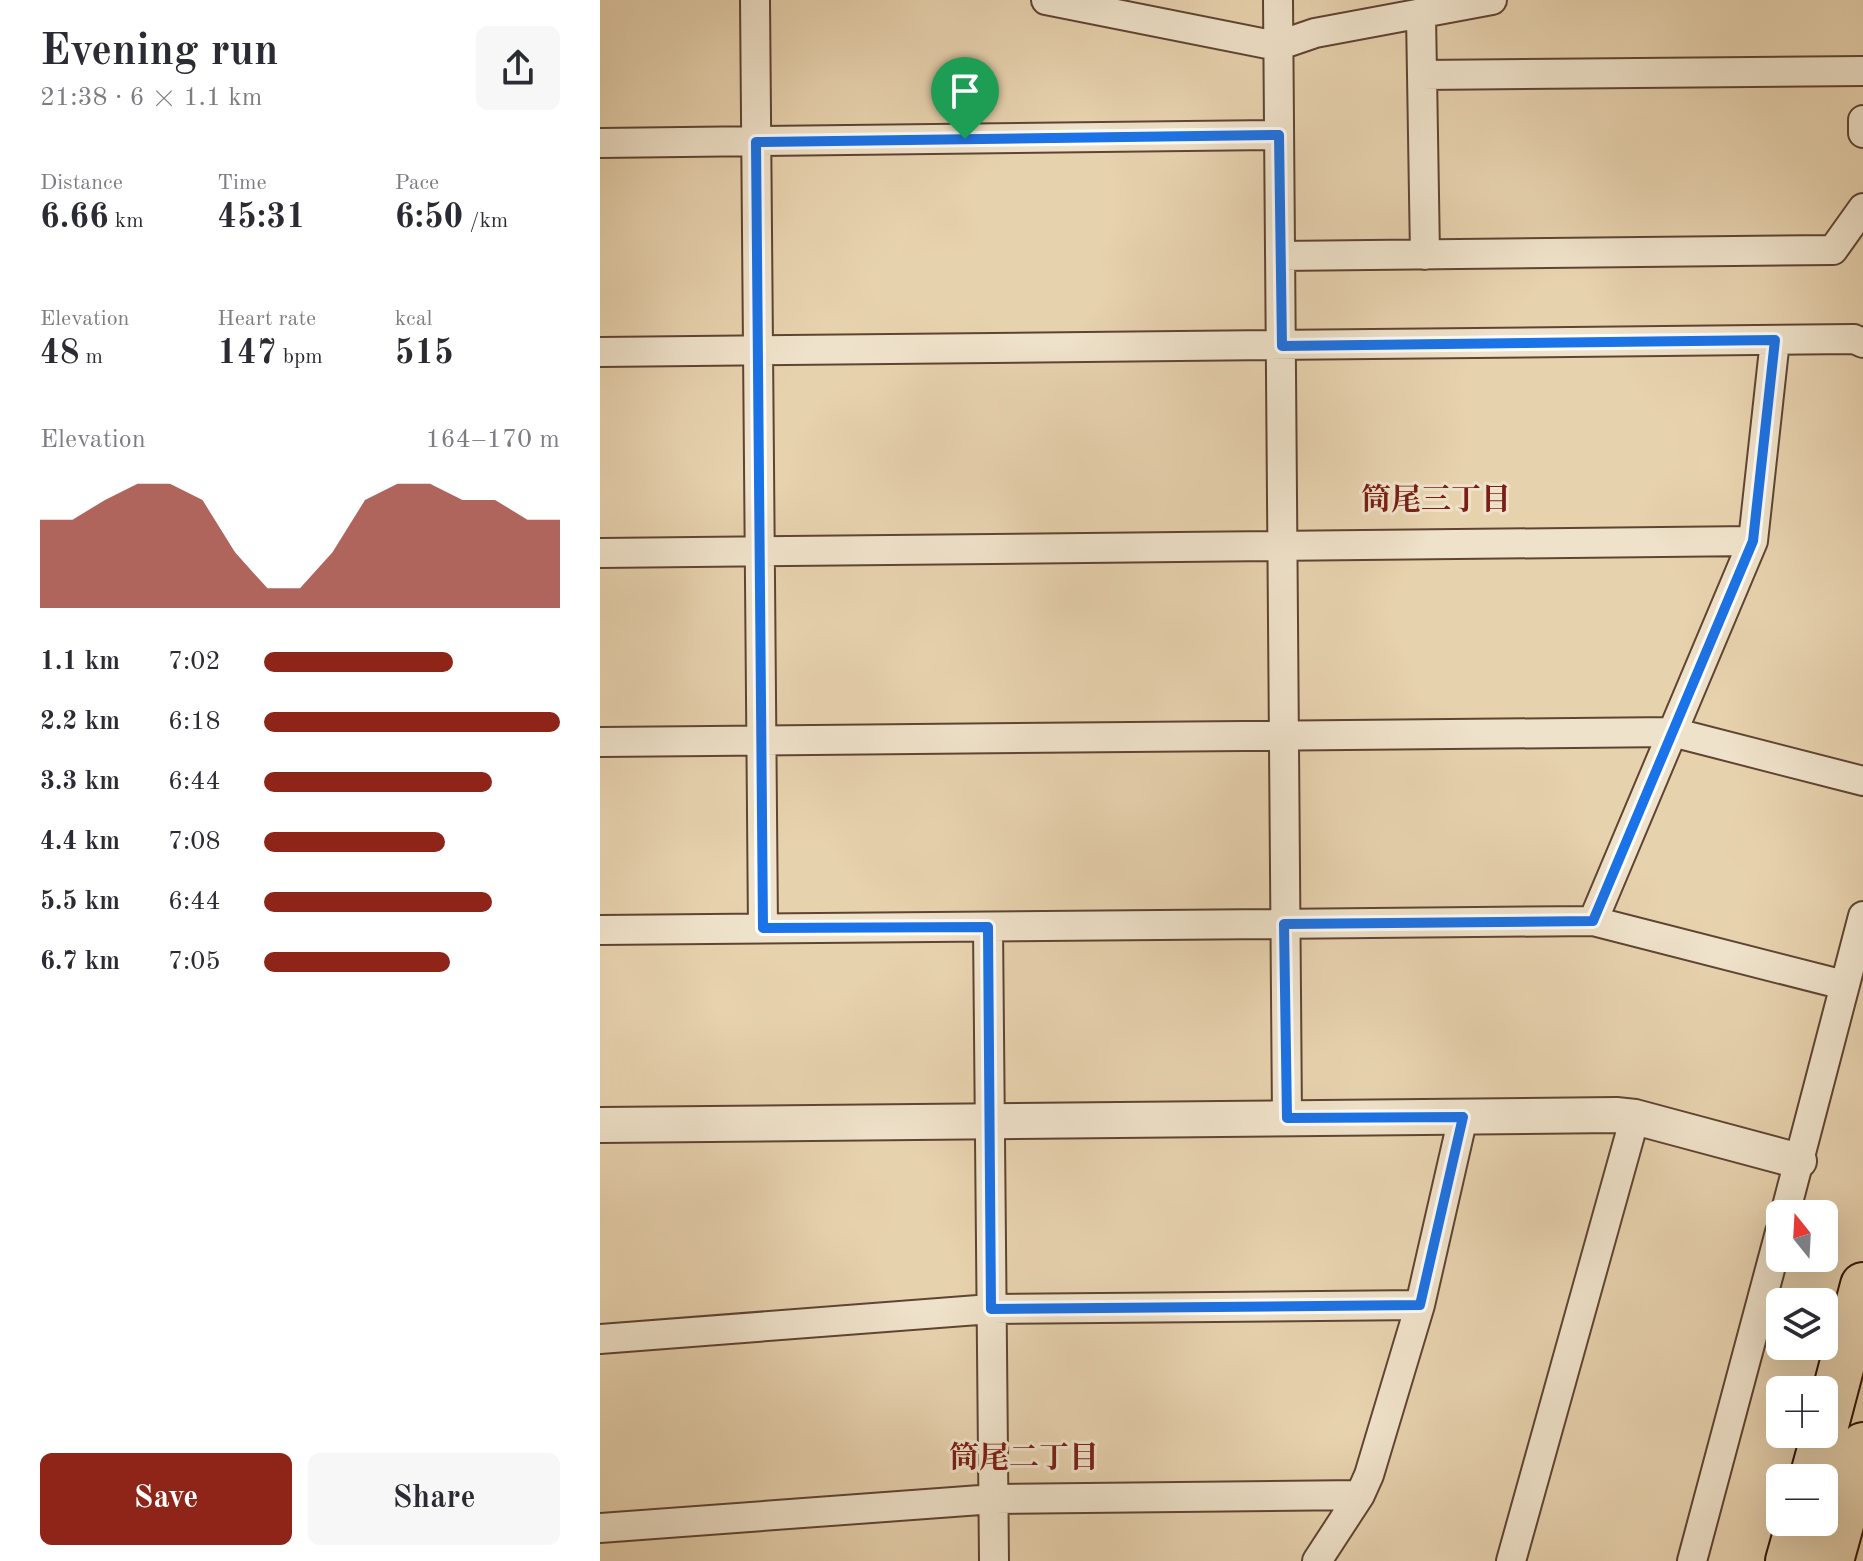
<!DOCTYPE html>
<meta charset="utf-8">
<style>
:root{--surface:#fff;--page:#f7f7f7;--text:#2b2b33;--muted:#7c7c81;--accent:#8f2418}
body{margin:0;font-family:"Old Standard TT","Noto Serif JP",serif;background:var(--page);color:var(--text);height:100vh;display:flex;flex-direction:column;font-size:30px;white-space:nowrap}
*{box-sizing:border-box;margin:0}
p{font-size:26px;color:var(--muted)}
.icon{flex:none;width:44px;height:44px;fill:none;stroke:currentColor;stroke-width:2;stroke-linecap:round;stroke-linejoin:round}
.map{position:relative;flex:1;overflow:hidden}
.drawer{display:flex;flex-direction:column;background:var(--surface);width:600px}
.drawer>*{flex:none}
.needle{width:52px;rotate:342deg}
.fabs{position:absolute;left:1166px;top:1200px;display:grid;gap:16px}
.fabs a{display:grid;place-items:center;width:72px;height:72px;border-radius:12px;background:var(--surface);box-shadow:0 8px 32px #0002;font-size:40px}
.pin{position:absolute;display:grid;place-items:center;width:68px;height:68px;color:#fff;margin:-82px -34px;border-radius:50% 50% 50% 0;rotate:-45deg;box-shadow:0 0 8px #0007}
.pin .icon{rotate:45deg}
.round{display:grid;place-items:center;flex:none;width:84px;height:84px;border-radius:12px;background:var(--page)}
.summary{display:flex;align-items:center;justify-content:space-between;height:136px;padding:0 40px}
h1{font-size:44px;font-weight:700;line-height:60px}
.stats{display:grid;grid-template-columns:repeat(3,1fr);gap:12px;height:136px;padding:8px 40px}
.stats div{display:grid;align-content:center}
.stats b{font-size:34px;font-weight:700}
.stats small{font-size:22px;font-weight:400}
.stats p{font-size:22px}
.chart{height:224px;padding:16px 40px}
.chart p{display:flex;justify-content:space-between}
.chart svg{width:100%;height:144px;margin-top:8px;fill:var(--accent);opacity:.7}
.primary-button{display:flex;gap:16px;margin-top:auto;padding:16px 40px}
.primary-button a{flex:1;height:92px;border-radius:12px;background:var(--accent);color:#fff;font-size:32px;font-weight:700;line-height:92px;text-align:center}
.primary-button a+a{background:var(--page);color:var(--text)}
ul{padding:0 40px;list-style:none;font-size:26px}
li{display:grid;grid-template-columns:128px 96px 1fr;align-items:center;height:60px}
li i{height:20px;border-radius:10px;background:var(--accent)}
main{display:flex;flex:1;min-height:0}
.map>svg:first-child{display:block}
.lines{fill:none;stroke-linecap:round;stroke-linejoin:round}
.minor-casing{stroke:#5f4432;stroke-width:32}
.tertiary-casing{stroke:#5f4432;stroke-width:38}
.motorway-casing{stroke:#321409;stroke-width:48}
.minor{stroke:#efe2ca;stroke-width:28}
.tertiary{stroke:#efe2ca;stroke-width:34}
.motorway{stroke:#e7d2ae;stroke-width:44}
.route-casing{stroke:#fff;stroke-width:16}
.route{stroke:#1a73e8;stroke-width:10}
.labels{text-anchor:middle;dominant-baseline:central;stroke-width:6;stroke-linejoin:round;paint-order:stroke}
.neighbourhood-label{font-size:30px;font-weight:bold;fill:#7a1f14;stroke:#efe2ca}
</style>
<main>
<section class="drawer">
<div class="summary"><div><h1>Evening run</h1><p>21:38 · 6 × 1.1 km</p></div><a class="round"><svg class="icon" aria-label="share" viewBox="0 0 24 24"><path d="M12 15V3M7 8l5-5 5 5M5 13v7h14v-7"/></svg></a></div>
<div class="stats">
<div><p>Distance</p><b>6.66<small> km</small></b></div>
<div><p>Time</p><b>45:31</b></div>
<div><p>Pace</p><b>6:50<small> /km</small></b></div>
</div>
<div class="stats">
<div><p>Elevation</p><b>48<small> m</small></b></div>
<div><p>Heart rate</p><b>147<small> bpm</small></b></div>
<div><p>kcal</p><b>515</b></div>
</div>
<div class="chart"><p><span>Elevation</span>164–170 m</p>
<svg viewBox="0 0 160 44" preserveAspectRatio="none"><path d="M0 44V17L10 17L20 11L30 6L40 6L50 11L60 27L70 38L80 38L90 27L100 11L110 6L120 6L130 11L140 11L150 17L160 17V44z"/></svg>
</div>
<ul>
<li><b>1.1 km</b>7:02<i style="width:64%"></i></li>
<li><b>2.2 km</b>6:18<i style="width:100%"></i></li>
<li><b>3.3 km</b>6:44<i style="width:77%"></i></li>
<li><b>4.4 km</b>7:08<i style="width:61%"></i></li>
<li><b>5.5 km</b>6:44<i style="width:77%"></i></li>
<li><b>6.7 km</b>7:05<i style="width:63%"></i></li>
</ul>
<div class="primary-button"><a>Save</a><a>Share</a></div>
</section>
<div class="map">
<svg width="1263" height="1561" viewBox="0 0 1263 1561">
<rect width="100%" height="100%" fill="#e7d2ae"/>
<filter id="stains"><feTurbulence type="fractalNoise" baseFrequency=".0025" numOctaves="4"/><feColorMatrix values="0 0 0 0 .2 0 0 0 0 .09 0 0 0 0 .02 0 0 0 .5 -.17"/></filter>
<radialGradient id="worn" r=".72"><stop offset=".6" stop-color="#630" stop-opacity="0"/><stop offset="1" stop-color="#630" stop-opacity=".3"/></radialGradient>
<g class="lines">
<g class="minor-casing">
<path id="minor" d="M 155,0 L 163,928
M 446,0 L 677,46 L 715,33 L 892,0
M 678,0 L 687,1118
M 821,15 L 825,255
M 822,75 L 1263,71
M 1263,120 L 1263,133
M 0,143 L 679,135
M 680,256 L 1233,250 L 1263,208
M 0,352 L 1254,339 L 1263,343
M 0,553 L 1153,541
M 0,742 L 1072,732 L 1263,781
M 993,921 L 1153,541 L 1175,340
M 388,927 L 394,1561
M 0,930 L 993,921 L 1244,985
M 1185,1214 L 1263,916
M 0,1339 L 391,1309 L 820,1305
M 0,1528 L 394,1499 L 760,1495
M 717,1561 L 760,1495 L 769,1475 L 820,1305 L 863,1117
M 911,1561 L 1035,1117
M 1092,1561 L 1180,1232"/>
</g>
<g class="tertiary-casing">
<path id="tertiary" d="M 0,1125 L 1016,1115 L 1035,1117 L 1199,1161"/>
</g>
<g class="motorway-casing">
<path id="motorway" d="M 1224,1433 L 1263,1285
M 1212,1478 L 1224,1434
M 1188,1561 L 1199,1522
M 1231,1561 L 1263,1445"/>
</g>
<use href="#minor" class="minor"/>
<use href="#tertiary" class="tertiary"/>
<use href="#motorway" class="motorway"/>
</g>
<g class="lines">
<g class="route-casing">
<path id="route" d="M 679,135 L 682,346 L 1175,340 L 1153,541 L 993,921 L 684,924 L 687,1118 L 863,1117 L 820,1305 L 391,1309 L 388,927 L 163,928 L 156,142 Z"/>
</g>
<use href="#route" class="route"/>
</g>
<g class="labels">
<g class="neighbourhood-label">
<text x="836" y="501">筒尾三丁目</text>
<text x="424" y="1459">筒尾二丁目</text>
</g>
</g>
<rect width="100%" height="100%" filter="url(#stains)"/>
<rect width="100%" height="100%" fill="url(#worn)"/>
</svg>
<div class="fabs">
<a><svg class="needle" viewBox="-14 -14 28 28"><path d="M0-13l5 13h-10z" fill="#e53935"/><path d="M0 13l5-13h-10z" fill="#7c7c81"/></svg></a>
<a><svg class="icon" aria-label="layers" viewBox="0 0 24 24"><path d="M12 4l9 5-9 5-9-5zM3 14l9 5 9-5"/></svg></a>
<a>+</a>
<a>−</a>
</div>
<div class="pin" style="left:365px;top:139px;background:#1e9e55"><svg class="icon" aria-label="arrive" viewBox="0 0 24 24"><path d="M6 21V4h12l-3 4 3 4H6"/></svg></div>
</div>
</main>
